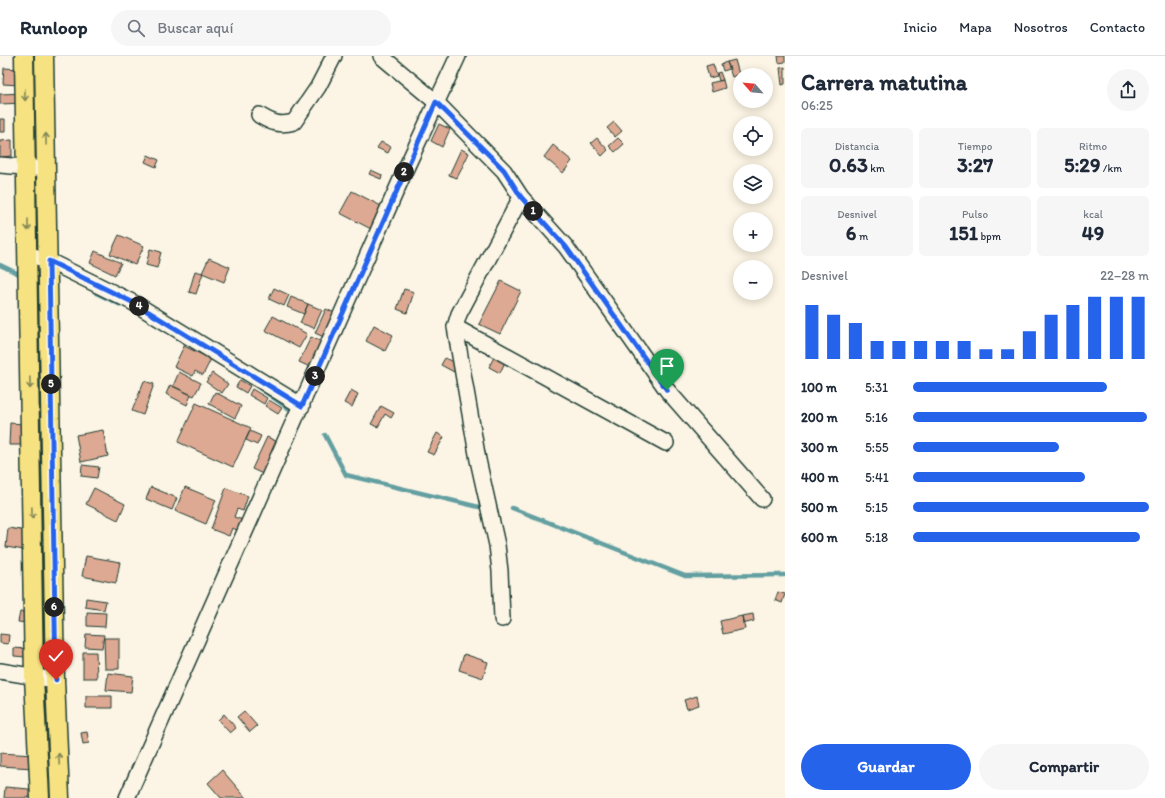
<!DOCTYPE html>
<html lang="es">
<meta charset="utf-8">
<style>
:root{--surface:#fff;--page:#f6f6f7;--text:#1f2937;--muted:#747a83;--line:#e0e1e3;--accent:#2563eb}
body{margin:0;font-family:Itim,sans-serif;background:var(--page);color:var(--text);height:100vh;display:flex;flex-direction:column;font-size:15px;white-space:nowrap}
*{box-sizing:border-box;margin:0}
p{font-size:13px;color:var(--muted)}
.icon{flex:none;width:22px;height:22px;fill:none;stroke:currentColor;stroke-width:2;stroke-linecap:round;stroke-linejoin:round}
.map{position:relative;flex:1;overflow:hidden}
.drawer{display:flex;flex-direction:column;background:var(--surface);width:380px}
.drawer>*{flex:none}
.needle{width:26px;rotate:297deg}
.tools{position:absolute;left:733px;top:12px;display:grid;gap:8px}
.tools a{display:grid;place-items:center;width:40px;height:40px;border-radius:50%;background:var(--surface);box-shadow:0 2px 10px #0003;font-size:20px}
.pin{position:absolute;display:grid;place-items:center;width:34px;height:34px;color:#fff;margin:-41px -17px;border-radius:50% 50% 50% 0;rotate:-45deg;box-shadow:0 0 4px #0007}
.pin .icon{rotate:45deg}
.km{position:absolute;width:20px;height:20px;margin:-10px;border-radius:50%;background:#222;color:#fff;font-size:11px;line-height:20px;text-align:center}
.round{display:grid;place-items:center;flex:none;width:42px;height:42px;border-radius:21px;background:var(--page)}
.head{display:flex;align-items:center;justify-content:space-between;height:68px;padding:0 16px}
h1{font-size:22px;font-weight:700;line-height:30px}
.figures{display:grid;grid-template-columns:repeat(3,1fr);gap:6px;height:68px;padding:4px 16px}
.figures div{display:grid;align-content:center;border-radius:6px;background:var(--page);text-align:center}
.figures b{font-size:20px;font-weight:700}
.figures small{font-size:11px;font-weight:400}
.figures p{font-size:11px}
.chart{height:112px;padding:8px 16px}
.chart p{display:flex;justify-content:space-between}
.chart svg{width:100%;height:72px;margin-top:4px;stroke:var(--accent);stroke-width:6}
.button{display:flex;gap:8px;margin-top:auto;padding:8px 16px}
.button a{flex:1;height:46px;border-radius:24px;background:var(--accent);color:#fff;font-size:16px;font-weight:700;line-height:46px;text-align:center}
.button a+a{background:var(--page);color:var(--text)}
ul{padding:0 16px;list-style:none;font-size:13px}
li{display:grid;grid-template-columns:64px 48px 1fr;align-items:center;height:30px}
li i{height:10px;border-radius:5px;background:var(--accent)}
header{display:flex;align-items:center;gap:24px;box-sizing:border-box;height:56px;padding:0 20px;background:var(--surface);border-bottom:1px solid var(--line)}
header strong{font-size:19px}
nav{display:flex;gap:22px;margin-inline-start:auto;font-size:14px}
.search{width:280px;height:36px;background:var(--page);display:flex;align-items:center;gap:10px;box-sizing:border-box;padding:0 14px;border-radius:22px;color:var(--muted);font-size:15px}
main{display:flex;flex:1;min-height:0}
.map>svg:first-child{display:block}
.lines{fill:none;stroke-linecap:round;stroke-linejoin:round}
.stream{stroke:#639fa1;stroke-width:4.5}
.building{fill:#dea992;stroke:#1f3d34}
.minor-casing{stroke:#1f3d34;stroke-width:18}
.major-casing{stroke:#1f3d34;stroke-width:21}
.minor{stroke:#fcf5e5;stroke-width:15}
.major{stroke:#f7e281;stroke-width:18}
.oneway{stroke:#808757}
.route-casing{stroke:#fff;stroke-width:8}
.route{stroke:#2563eb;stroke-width:5}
</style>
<header>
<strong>Runloop</strong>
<div class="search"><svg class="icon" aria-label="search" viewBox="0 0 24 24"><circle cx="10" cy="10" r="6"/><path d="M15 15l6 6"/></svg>Buscar aquí</div>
<nav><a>Inicio</a><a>Mapa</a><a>Nosotros</a><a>Contacto</a></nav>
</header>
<main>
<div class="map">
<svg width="785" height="742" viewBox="0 0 785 742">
<rect width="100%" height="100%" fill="#fcf5e5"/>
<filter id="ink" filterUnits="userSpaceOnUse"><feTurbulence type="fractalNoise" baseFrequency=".025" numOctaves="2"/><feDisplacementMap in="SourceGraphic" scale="8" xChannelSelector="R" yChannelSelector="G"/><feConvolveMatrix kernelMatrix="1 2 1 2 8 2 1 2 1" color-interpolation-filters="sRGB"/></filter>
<g filter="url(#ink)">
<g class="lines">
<path class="stream" d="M 0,209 L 21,219
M 96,237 L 121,249
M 261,333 L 292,355
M 325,379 L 346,419 L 479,451
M 512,452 L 685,520 L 784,519"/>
</g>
<path class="building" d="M 778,0 L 785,0 L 785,6 L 779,7 Z
M 735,4 L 739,18 L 732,21 L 727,6 Z
M 727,6 L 730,13 L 723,15 L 721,8 Z
M 713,8 L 717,20 L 709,22 L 706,10 Z
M 785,11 L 785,28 L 782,29 L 780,12 Z
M 4,12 L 20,13 L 19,29 L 3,28 Z
M 720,16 L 723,24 L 719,25 L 717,17 Z
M 767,18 L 770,31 L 766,32 L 766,19 L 763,19 Z
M 723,24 L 725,32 L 712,36 L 710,27 Z
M 25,37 L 25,47 L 0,48 L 0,38 Z
M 0,63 L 5,63 L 5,76 L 0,76 Z
M 614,66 L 622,75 L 615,81 L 607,72 Z
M 439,68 L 450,73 L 442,91 L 431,85 Z
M 597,82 L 608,94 L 602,100 L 591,87 Z
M 618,82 L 624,88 L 615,96 L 609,90 Z
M 12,84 L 12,100 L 0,101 L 0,85 Z
M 381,86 L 391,91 L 388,97 L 377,92 Z
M 553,89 L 572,105 L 563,117 L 544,101 Z
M 461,93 L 469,97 L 457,122 L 449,119 Z
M 148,99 L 159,104 L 156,111 L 145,106 Z
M 371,114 L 382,119 L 381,123 L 369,118 Z
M 352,135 L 385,152 L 373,174 L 340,157 Z
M 119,179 L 144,190 L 135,209 L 110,198 Z
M 150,193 L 161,196 L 157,212 L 146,209 Z
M 95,195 L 121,207 L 115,219 L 90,207 Z
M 209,202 L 230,211 L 224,226 L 202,217 Z
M 195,215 L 203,217 L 196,238 L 189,236 Z
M 501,225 L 521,235 L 500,278 L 479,268 Z
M 274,232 L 289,239 L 284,250 L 269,243 Z
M 404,233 L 414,236 L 407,257 L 397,253 Z
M 291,241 L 308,248 L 304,258 L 287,251 Z
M 308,248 L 322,254 L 314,272 L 300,267 Z
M 326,253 L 339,259 L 328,283 L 315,277 Z
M 273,260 L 307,278 L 299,292 L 265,274 Z
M 374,269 L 393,279 L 385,295 L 366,285 Z
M 311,281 L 322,286 L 310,311 L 299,306 Z
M 184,290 L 211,303 L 203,319 L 195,315 L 193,320 L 174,311 Z
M 494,301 L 505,306 L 500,317 L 489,311 Z
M 445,302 L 458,308 L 454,316 L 441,309 Z
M 179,316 L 201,327 L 194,340 L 173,330 Z
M 212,317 L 228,328 L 222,337 L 206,326 Z
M 240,324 L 250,330 L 246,337 L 236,331 Z
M 144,325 L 154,328 L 143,359 L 132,355 Z
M 170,329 L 191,339 L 187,349 L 166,338 Z
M 252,333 L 267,342 L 264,348 L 249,339 Z
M 351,334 L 358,338 L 352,351 L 344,347 Z
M 215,336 L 241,350 L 235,362 L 209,348 Z
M 269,344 L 282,352 L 278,358 L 265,350 Z
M 196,347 L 251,372 L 233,411 L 178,386 Z
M 381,350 L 394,357 L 391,362 L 385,358 L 378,371 L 371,368 Z
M 10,367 L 23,368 L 22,389 L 9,389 Z
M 103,374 L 108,400 L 81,406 L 76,379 Z
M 250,375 L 261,380 L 257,389 L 246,384 Z
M 437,377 L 444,381 L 434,399 L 427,396 Z
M 267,381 L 282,388 L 267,420 L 252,413 Z
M 82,409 L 99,411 L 97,422 L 81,420 Z
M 151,431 L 177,442 L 172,454 L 146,443 Z
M 185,431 L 216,444 L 206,468 L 175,455 Z
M 94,432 L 125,448 L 118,464 L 86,448 Z
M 226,432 L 248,440 L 243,455 L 237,453 L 234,461 L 246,465 L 242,476 L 232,472 L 229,480 L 211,473 Z
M 8,472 L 27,475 L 24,494 L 6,491 Z
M 86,500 L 120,506 L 116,527 L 82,520 Z
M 778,536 L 785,538 L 782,547 L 775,544 Z
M 86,542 L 106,545 L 104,554 L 85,551 Z
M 20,556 L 29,557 L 27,567 L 18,566 Z
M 87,556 L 106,557 L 105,571 L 87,570 Z
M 753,558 L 754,565 L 743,568 L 742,560 Z
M 742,560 L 745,573 L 723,578 L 720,565 Z
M 0,578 L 9,579 L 8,588 L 0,587 Z
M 86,578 L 104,579 L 102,592 L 85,591 Z
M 104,582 L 119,582 L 119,613 L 105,613 Z
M 14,592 L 26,593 L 25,601 L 14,600 Z
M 83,596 L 96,596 L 97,622 L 83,622 Z
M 464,598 L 488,606 L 483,622 L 459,614 Z
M 108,617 L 133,620 L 131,636 L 106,634 Z
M 86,640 L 112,640 L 112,652 L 86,652 Z
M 697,640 L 699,649 L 687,653 L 684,644 Z
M 244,655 L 257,670 L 250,676 L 237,661 Z
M 224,658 L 236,672 L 230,677 L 218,664 Z
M 87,676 L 89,687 L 83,688 L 81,677 Z
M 0,697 L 34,699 L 33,712 L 0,710 Z
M 222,714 L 246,742 L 221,742 L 208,727 Z
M 5,731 L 29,733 L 29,742 L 4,742 Z"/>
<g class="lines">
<g class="minor-casing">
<path id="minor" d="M 381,0 L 436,46 L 504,115 L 521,141 L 566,191 L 667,334 L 762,443
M 259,59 C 272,67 280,70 294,66 L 318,31 L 334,0
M 0,109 L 47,113
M 521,141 L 459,258 L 455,271 L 666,387
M 28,198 L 49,205 L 134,247 L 302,350
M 455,271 L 478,404 L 497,489 L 500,515 L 502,563
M 0,615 L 55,624
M 127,742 L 407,110 L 458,0"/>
</g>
<g class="major-casing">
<path id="major" d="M 24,0 L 34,621 L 40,742
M 44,0 L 55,624 L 60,742"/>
</g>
<use href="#minor" class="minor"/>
<use href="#major" class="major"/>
</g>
<defs><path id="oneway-shaft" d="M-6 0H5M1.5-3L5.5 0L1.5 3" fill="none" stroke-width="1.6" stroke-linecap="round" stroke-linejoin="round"/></defs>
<g class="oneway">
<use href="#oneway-shaft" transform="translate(25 39) rotate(88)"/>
<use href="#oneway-shaft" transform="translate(46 83) rotate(-91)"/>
<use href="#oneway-shaft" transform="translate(28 169) rotate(90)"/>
<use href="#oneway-shaft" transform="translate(30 327) rotate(89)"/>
<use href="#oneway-shaft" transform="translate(32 457) rotate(89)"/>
<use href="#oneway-shaft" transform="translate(59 703) rotate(-92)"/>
</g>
</g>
<g class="lines" filter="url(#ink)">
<g class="route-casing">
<path id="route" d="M 56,624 L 49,205 L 134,247 L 302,350 L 436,46 L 504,114 L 521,141 L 566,191 L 667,334"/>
</g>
<use href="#route" class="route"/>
</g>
</svg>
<div class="tools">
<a><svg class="needle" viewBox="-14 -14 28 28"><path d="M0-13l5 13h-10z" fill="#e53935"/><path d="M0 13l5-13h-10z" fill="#747a83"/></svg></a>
<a><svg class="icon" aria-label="locate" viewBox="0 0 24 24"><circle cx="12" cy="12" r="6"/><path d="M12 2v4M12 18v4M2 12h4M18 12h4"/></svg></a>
<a><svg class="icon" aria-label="layers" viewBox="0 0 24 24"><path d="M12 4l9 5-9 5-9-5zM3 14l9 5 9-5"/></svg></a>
<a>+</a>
<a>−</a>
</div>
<div class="pin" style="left:667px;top:334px;background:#1e9e55"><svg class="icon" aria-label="arrive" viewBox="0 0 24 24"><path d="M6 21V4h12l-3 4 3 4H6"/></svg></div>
<div class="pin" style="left:56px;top:624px;background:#d93025"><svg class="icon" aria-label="check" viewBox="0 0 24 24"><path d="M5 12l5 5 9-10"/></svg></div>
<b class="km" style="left:533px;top:155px">1</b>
<b class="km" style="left:404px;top:116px">2</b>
<b class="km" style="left:315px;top:320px">3</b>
<b class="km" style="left:139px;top:250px">4</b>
<b class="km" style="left:51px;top:328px">5</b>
<b class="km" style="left:54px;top:551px">6</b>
</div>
<section class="drawer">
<div class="head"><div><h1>Carrera matutina</h1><p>06:25</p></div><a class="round"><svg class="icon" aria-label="share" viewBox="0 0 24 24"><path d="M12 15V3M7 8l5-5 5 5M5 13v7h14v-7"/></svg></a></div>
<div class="figures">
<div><p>Distancia</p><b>0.63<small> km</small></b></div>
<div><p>Tiempo</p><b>3:27</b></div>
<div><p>Ritmo</p><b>5:29<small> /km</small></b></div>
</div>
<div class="figures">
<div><p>Desnivel</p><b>6<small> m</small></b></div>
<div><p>Pulso</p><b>151<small> bpm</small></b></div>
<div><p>kcal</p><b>49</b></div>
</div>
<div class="chart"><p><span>Desnivel</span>22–28 m</p>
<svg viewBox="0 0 160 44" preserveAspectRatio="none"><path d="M5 44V11M15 44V17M25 44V22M35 44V33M45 44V33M55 44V33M65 44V33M75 44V33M85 44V38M95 44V38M105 44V27M115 44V17M125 44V11M135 44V6M145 44V6M155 44V6"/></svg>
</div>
<ul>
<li><b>100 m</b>5:31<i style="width:82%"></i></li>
<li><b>200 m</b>5:16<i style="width:99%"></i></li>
<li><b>300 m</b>5:55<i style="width:62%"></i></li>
<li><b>400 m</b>5:41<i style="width:73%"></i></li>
<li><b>500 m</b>5:15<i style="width:100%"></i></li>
<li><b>600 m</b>5:18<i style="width:96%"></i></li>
</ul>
<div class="button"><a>Guardar</a><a>Compartir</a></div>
</section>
</main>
